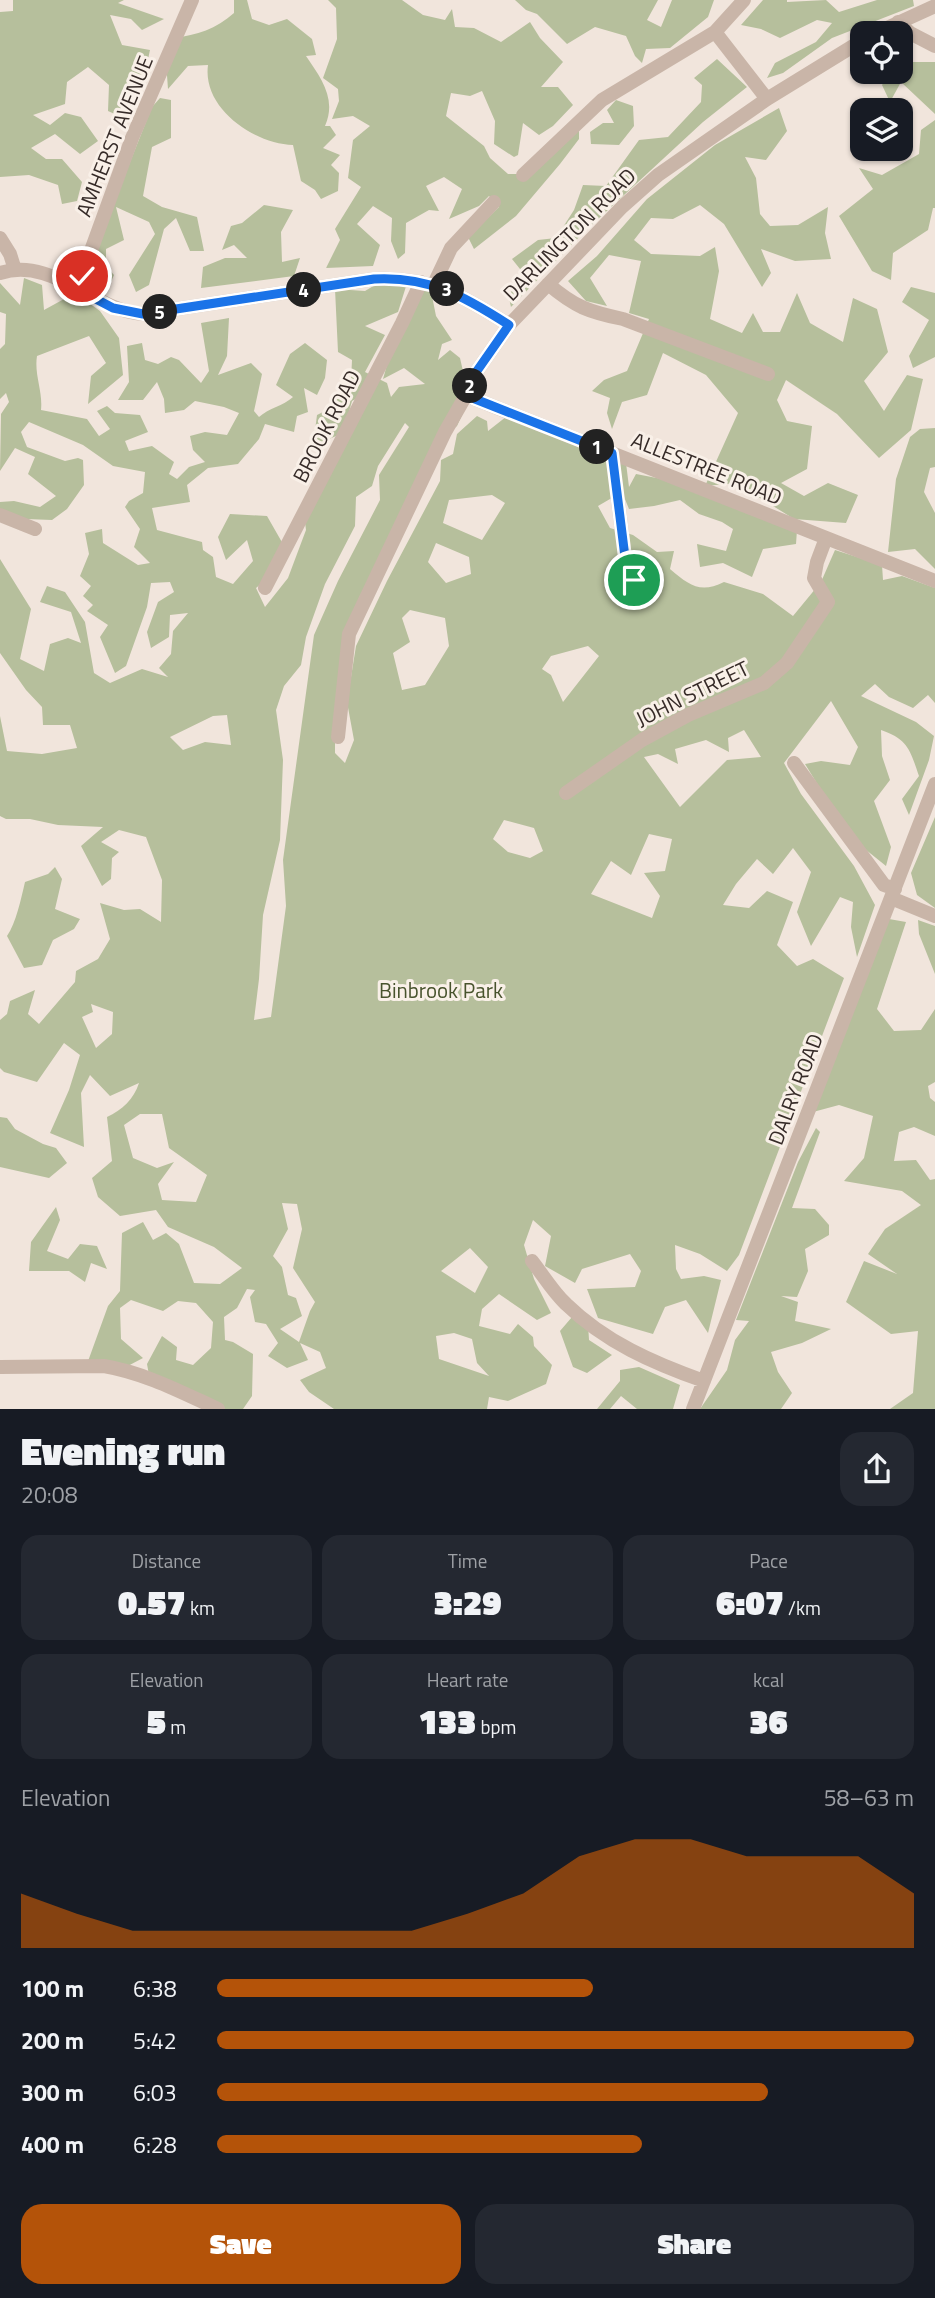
<!DOCTYPE html>
<meta charset="utf-8">
<style>
:root{--surface:#171b24;--page:#242831;--text:#f1f3f6;--muted:#9ea1a6;--accent:#b45309}
body{margin:0;font-family:"Titillium Web",sans-serif;background:var(--page);color:var(--text);height:100vh;display:flex;flex-direction:column;font-size:26px;white-space:nowrap}
*{box-sizing:border-box;margin:0}
p{font-size:23px;color:var(--muted)}
.icon{flex:none;width:38px;height:38px;fill:none;stroke:currentColor;stroke-width:2;stroke-linecap:round;stroke-linejoin:round}
.map{position:relative;height:1409px;overflow:hidden}
.sheet{display:flex;flex-direction:column;background:var(--surface);flex:1}
.sheet>*{flex:none}
.fabs{position:absolute;left:850px;top:21px;display:grid;gap:14px}
.fabs a{display:grid;place-items:center;width:63px;height:63px;border-radius:14px;background:var(--surface);box-shadow:0 2px 5px #0004;font-size:35px}
.pin{position:absolute;display:grid;place-items:center;width:60px;height:60px;color:#fff;margin:-30px;border:4px solid #fff;border-radius:50%;box-shadow:0 2px 7px #0007}
.km{position:absolute;width:35px;height:35px;margin:-18px;border-radius:50%;background:#222;color:#fff;font-size:19px;line-height:35px;text-align:center}
.round{display:grid;place-items:center;flex:none;width:74px;height:74px;border-radius:21px;background:var(--page)}
.head{display:flex;align-items:center;justify-content:space-between;height:119px;padding:0 21px}
h1{font-size:38px;font-weight:800;line-height:52px}
.stats{display:grid;grid-template-columns:repeat(3,1fr);gap:10px;height:119px;padding:7px 21px}
.stats div{display:grid;align-content:center;border-radius:18px;background:var(--page);text-align:center}
.stats b{font-size:35px;font-weight:800}
.stats small{font-size:19px;font-weight:400}
.stats p{font-size:19px}
.chart{height:196px;padding:14px 21px}
.chart p{display:flex;justify-content:space-between}
.chart svg{width:100%;height:126px;margin-top:7px;fill:var(--accent);opacity:.7}
.cta{display:flex;gap:14px;margin-top:auto;padding:14px 21px}
.cta a{flex:1;height:80px;border-radius:21px;background:var(--accent);color:#fff;font-size:28px;font-weight:800;line-height:80px;text-align:center}
.cta a+a{background:var(--page);color:var(--text)}
ul{padding:0 21px;list-style:none;font-size:23px}
li{display:grid;grid-template-columns:112px 84px 1fr;align-items:center;height:52px}
li i{height:18px;border-radius:9px;background:var(--accent)}
.map>svg:first-child{display:block}
.green{fill:#b6bf9c;fill-rule:evenodd}
.lines{fill:none;stroke-linecap:round;stroke-linejoin:round}
.minor{stroke:#c9b5a8;stroke-width:14}
.route-casing{stroke:#fff;stroke-width:14}
.route{stroke:#1a73e8;stroke-width:9}
.labels{text-anchor:middle;dominant-baseline:central;stroke-width:6;stroke-linejoin:round;paint-order:stroke}
.street-label{font-size:21px;fill:#362b28;stroke:#f9f0e8}
.park-label{font-size:21px;fill:#48532d;stroke:#f9f0e8}
</style>
<div class="map">
<svg width="935" height="1409" viewBox="0 0 935 1409">
<rect width="100%" height="100%" fill="#f1e5dc"/>
<path class="green" d="M 13,0 L 124,0 L 118,3 L 164,19 L 142,30 L 131,19 L 110,15 L 122,45 L 150,50 L 145,73 L 129,78 L 138,89 L 126,119 L 108,111 L 109,85 L 88,67 L 67,82 L 65,104 L 33,115 L 50,125 L 65,113 L 81,117 L 98,141 L 80,154 L 55,134 L 31,148 L 46,159 L 62,159 L 82,182 L 77,201 L 62,204 L 58,185 L 29,175 L 0,177 L 0,12 L 13,11 Z
M 234,0 L 247,0 L 252,19 L 269,25 L 287,19 L 312,39 L 316,55 L 306,56 C 321,78 337,99 325,126 L 330,126 L 336,135 L 323,148 L 340,155 L 331,165 L 339,173 L 338,191 L 321,199 L 315,190 L 301,181 L 293,145 C 255,144 202,109 208,65 L 188,66 L 168,89 L 165,48 L 174,38 C 197,35 216,29 234,13 Z
M 328,0 L 402,0 L 423,15 L 445,20 L 452,9 L 455,27 L 474,28 L 501,42 L 530,22 L 540,38 L 563,62 L 541,87 L 558,87 L 573,105 L 553,126 L 539,135 L 523,123 L 518,155 L 514,157 L 494,144 L 495,121 L 482,91 L 470,96 L 451,93 L 446,116 L 484,146 L 490,158 L 508,174 L 525,174 L 579,123 L 579,139 L 560,164 L 516,216 L 474,249 L 468,237 L 499,207 L 489,196 L 479,206 L 449,219 L 462,189 L 444,177 L 426,186 L 439,211 L 429,210 L 406,223 L 405,253 L 398,259 L 391,241 L 392,218 L 373,206 L 357,224 L 380,245 L 373,266 L 326,268 L 340,240 L 335,229 L 361,187 L 348,178 L 353,140 L 370,126 L 353,116 L 332,119 L 339,101 L 338,89 L 323,78 L 337,39 L 336,8 Z
M 515,0 L 658,0 L 647,20 L 661,27 L 672,0 L 714,0 L 708,17 L 670,48 L 646,49 L 642,63 L 635,56 L 626,36 L 595,27 L 567,44 L 537,14 L 526,10 Z
M 763,0 L 787,0 L 787,2 L 826,0 L 839,12 L 877,0 L 913,0 L 914,6 L 832,38 L 783,73 L 767,78 L 775,63 L 816,42 L 832,23 L 817,20 L 780,38 L 761,29 L 741,25 Z
M 717,59 L 747,87 L 703,122 L 584,232 L 511,307 L 508,294 L 528,279 L 512,259 L 538,240 L 556,238 L 574,210 L 583,185 L 606,186 L 639,140 L 668,137 L 701,102 L 702,85 L 694,78 Z
M 901,62 L 935,62 L 935,114 L 901,82 L 890,102 L 882,85 L 891,72 L 901,72 Z
M 160,98 L 171,100 L 171,138 L 152,147 L 143,196 L 162,207 L 197,217 L 204,251 L 190,251 L 176,218 L 164,229 L 149,285 L 136,292 L 129,275 L 155,234 L 149,222 L 116,207 L 124,240 L 106,249 L 106,266 L 114,275 L 110,284 L 90,269 L 92,257 L 152,107 Z
M 616,100 L 633,106 L 634,126 L 619,145 L 591,144 L 590,132 L 603,123 L 614,123 L 607,110 Z
M 779,108 L 787,131 L 766,160 L 745,157 L 756,178 L 760,214 L 770,226 L 798,225 L 828,207 L 825,233 L 831,259 L 795,261 L 761,249 L 771,273 L 762,287 L 724,224 L 700,205 L 673,219 L 651,218 L 634,240 L 651,254 L 700,256 L 715,247 L 719,271 L 710,319 L 742,333 L 753,313 L 763,332 L 780,332 L 797,293 L 810,323 L 843,342 L 853,298 L 877,309 L 888,352 L 864,381 L 884,411 L 907,375 L 923,379 L 911,430 L 879,458 L 837,414 L 786,380 L 777,400 L 787,421 L 812,426 L 807,469 L 781,483 L 804,496 L 828,483 L 858,495 L 846,523 L 794,519 L 736,483 L 705,486 L 738,413 L 706,375 L 663,353 L 647,395 L 622,402 L 612,429 L 607,413 L 610,398 L 592,391 L 604,380 L 627,371 L 649,319 L 629,313 L 641,261 L 609,255 L 590,278 L 607,306 L 586,301 L 568,281 L 597,256 L 647,199 L 715,145 Z
M 935,120 L 935,208 L 933,208 L 928,230 L 893,253 L 891,280 L 872,271 L 839,216 L 873,189 L 859,168 L 882,175 L 919,154 L 921,130 Z
M 264,205 L 293,210 L 281,232 L 282,262 L 300,258 L 294,276 L 201,288 L 203,267 L 225,258 L 247,258 L 234,245 L 222,250 L 231,226 L 242,223 Z
M 395,273 L 408,280 L 398,312 L 365,326 L 385,335 L 365,372 L 387,383 L 391,397 L 399,387 L 425,384 L 404,368 L 383,379 L 394,340 L 423,290 L 431,291 L 436,316 L 452,340 L 442,344 L 438,360 L 450,350 L 460,358 L 465,380 L 463,413 L 457,426 L 439,441 L 359,598 L 335,706 L 335,753 L 345,763 L 354,740 L 347,702 L 356,646 L 387,581 L 440,481 L 441,460 L 453,454 L 457,434 L 477,416 L 487,421 L 488,431 L 511,413 L 611,455 L 606,464 L 626,463 L 629,487 L 636,474 L 667,480 L 797,530 L 796,544 L 763,549 L 752,577 L 723,563 L 700,567 L 697,544 L 726,551 L 733,529 L 722,522 L 699,514 L 680,500 L 654,506 L 629,509 L 622,492 L 598,506 L 610,528 L 633,535 L 657,552 L 674,551 L 670,569 C 689,585 700,594 724,582 L 763,594 L 793,616 L 821,582 L 835,550 L 882,565 L 883,580 L 902,576 L 935,588 L 935,703 L 928,695 L 913,708 L 889,697 L 875,684 L 861,696 L 916,722 L 934,736 L 929,760 L 909,815 L 902,799 L 919,776 C 910,750 908,739 881,730 L 882,756 L 890,780 L 874,801 L 891,847 L 886,866 L 850,837 L 805,764 L 821,761 L 850,765 L 858,747 L 831,701 L 784,763 L 801,794 L 854,866 L 875,905 L 857,957 L 851,927 L 853,902 L 840,897 L 811,946 L 797,912 L 811,872 L 793,848 L 773,874 L 757,859 L 736,884 L 723,905 L 749,908 L 767,891 L 793,902 L 777,945 L 797,966 L 813,959 L 844,978 L 739,1255 L 727,1271 L 700,1254 L 675,1245 L 676,1269 L 681,1279 L 704,1276 L 721,1280 L 708,1333 L 686,1300 L 665,1307 L 653,1334 L 598,1318 L 587,1289 L 635,1287 L 641,1271 L 630,1254 L 582,1269 L 575,1283 L 545,1266 L 551,1236 L 533,1220 L 524,1245 L 534,1279 L 551,1313 L 537,1320 L 499,1294 L 482,1309 L 479,1326 L 510,1334 L 518,1324 L 533,1337 L 534,1346 L 552,1365 L 546,1384 L 508,1401 L 489,1397 L 487,1409 L 334,1409 L 309,1392 L 300,1380 L 326,1368 L 320,1352 L 300,1343 L 308,1360 L 287,1368 L 268,1356 L 278,1343 L 266,1324 L 255,1322 L 250,1297 L 255,1290 L 247,1289 L 237,1308 L 224,1317 L 225,1340 L 233,1342 L 253,1354 L 252,1396 L 243,1409 L 223,1409 L 149,1375 L 147,1364 L 162,1336 L 177,1347 L 176,1360 L 193,1365 L 211,1348 L 213,1322 L 196,1303 L 178,1301 L 163,1311 L 131,1300 L 120,1308 L 121,1339 L 143,1358 L 124,1368 L 87,1364 L 108,1306 L 120,1291 L 122,1233 L 143,1222 L 153,1240 L 166,1233 L 179,1244 L 194,1283 L 220,1284 L 242,1268 L 214,1247 L 168,1227 L 156,1210 L 120,1216 L 98,1197 L 92,1178 L 112,1161 L 107,1117 C 122,1110 134,1099 139,1083 L 110,1096 L 90,1075 L 81,1093 L 84,1147 L 50,1133 L 69,1090 L 80,1055 L 64,1043 L 37,1082 L 4,1072 L 0,1068 L 0,1020 L 7,1014 L 10,1001 L 35,990 L 28,1014 L 39,1024 L 75,982 L 76,971 L 98,959 L 110,939 L 100,903 L 124,910 L 140,909 L 161,922 L 162,880 L 146,837 L 119,830 L 101,842 L 119,852 L 112,858 L 111,879 L 102,886 L 81,846 L 103,827 L 58,825 L 30,819 L 6,819 L 0,816 L 0,716 L 7,751 L 42,754 L 77,748 L 70,725 L 43,725 L 42,707 L 26,690 L 0,653 L 0,559 L 31,609 L 20,659 L 44,671 L 50,644 L 68,638 L 81,643 L 71,612 L 40,602 L 47,586 L 65,592 L 85,622 L 94,673 L 110,683 L 142,669 L 168,677 L 159,668 L 171,654 L 173,631 L 188,613 L 170,615 L 169,637 L 151,648 L 147,632 L 158,602 L 174,592 L 170,582 L 151,583 L 147,607 L 126,666 L 115,673 L 100,637 L 108,625 L 87,611 L 93,605 L 83,596 L 91,586 L 80,576 L 89,554 L 85,533 L 102,529 L 103,543 L 138,565 L 150,563 L 134,547 L 140,529 L 125,507 L 129,501 L 143,493 L 145,472 L 113,466 L 83,445 L 29,422 L 21,432 L 27,447 L 65,461 L 78,458 L 83,460 L 84,485 L 67,509 L 52,520 L 0,518 L 0,502 L 14,501 L 40,507 L 56,496 L 28,474 L 35,457 L 15,448 L 0,471 L 1,414 L 9,402 L 6,393 L 0,399 L 0,349 L 5,344 L 6,314 L 0,312 L 0,283 L 20,305 L 24,278 L 42,285 L 44,310 L 75,293 L 100,311 L 119,338 L 123,375 L 88,404 L 91,376 L 106,363 L 89,336 L 37,356 C 34,375 43,391 41,410 L 87,419 L 99,436 L 110,429 L 97,411 L 107,406 L 115,413 L 140,415 L 148,432 L 125,441 L 129,451 L 152,446 L 174,462 L 169,474 L 177,479 L 189,467 L 205,462 L 193,450 L 190,436 L 205,432 L 227,435 L 239,413 L 224,407 L 195,401 L 184,410 L 165,413 L 164,399 L 157,382 L 143,400 L 118,400 L 129,382 L 127,346 L 142,343 L 145,360 L 158,364 L 171,357 L 179,360 L 201,383 L 209,371 L 201,323 L 229,318 L 227,356 L 218,375 L 251,363 L 262,374 L 254,411 L 259,417 C 269,408 283,406 293,397 L 276,385 L 290,354 L 305,343 L 327,360 L 325,378 L 317,395 L 304,388 L 308,412 L 297,416 L 294,432 L 265,424 L 259,439 L 238,464 L 208,468 L 187,485 L 190,502 L 152,508 L 157,530 L 202,542 L 203,550 L 213,557 L 216,577 L 233,584 L 253,561 L 247,540 L 226,560 L 218,537 L 230,514 L 267,516 L 287,551 L 280,568 L 256,588 L 265,607 L 288,578 L 306,530 L 303,506 L 365,394 L 352,401 L 343,433 L 313,446 L 317,415 L 335,406 L 333,393 L 345,398 L 351,381 L 352,360 L 338,352 L 335,289 L 365,291 ZM 405,423 L 409,427 L 379,475 L 380,500 L 338,581 L 314,635 L 283,860 L 286,906 L 271,1017 L 254,1020 L 259,979 L 263,915 L 280,840 L 283,760 L 276,710 L 284,686 L 301,665 L 306,637 L 325,584 L 355,526 L 356,497 L 372,486 L 378,466 ZM 492,495 L 505,503 L 482,540 L 443,523 L 449,500 ZM 436,543 L 469,557 L 471,574 L 446,583 L 428,562 ZM 410,610 L 445,618 L 449,646 L 425,685 L 402,690 L 393,653 L 410,642 L 402,618 ZM 588,646 L 599,656 L 563,702 L 551,675 L 542,669 L 551,656 ZM 227,715 L 231,745 L 205,742 L 183,750 L 170,737 L 213,716 ZM 744,730 L 761,757 L 727,760 L 680,807 L 644,757 L 658,754 L 678,764 L 675,749 L 706,740 L 729,752 L 728,738 ZM 504,820 L 534,828 L 543,851 L 530,858 L 508,852 L 493,839 ZM 649,834 L 672,839 L 665,871 L 644,873 L 660,896 L 652,918 L 591,894 L 611,861 L 631,875 ZM 91,1004 L 113,1012 L 112,1034 L 96,1048 L 82,1017 L 93,1012 ZM 140,1114 L 162,1114 L 169,1148 L 207,1175 L 196,1202 L 162,1200 L 158,1184 L 174,1162 L 157,1168 L 133,1158 L 124,1125 ZM 282,1203 L 297,1204 L 302,1229 L 293,1268 L 315,1302 L 310,1311 L 299,1342 L 280,1329 L 302,1316 L 296,1298 L 288,1295 L 282,1267 L 273,1256 L 288,1229 ZM 470,1248 L 488,1267 L 475,1293 L 441,1271 ZM 454,1333 L 472,1339 L 477,1363 L 489,1376 L 439,1359 L 436,1336 Z
M 911,287 L 935,293 L 935,357 L 913,368 L 909,356 L 929,320 L 902,302 Z
M 935,428 L 935,467 L 930,468 L 924,492 L 935,513 L 935,569 L 915,549 L 888,552 L 896,479 L 910,437 L 920,429 Z
M 935,817 L 935,908 L 917,895 L 911,873 Z
M 55,867 L 62,879 L 55,909 L 80,919 L 74,929 L 53,940 L 42,965 L 24,968 L 7,936 C 16,923 21,899 25,882 L 48,874 Z
M 889,919 L 906,922 L 877,1009 L 894,1031 L 921,1030 L 935,1009 L 935,1082 L 928,1086 L 930,1098 L 935,1102 L 935,1136 L 914,1127 L 899,1132 L 894,1161 L 916,1160 L 930,1180 L 935,1179 L 935,1409 L 890,1409 L 913,1393 L 918,1331 L 891,1334 L 846,1302 L 864,1261 L 897,1274 L 868,1254 L 885,1229 L 921,1205 L 902,1191 L 844,1181 L 864,1158 L 873,1116 L 839,1105 L 813,1112 Z
M 918,920 L 935,926 L 935,974 L 919,934 Z
M 0,1117 L 7,1118 L 15,1129 L 43,1144 L 56,1148 L 67,1163 L 49,1178 L 0,1167 Z
M 816,1128 L 820,1132 L 792,1208 L 815,1209 L 829,1225 L 829,1235 L 805,1249 L 808,1271 L 797,1297 L 781,1296 L 798,1302 L 795,1321 L 831,1329 L 802,1343 L 771,1352 L 778,1372 L 792,1393 L 781,1409 L 700,1409 L 727,1370 L 735,1340 L 749,1321 L 736,1320 L 798,1162 Z
M 56,1207 L 60,1220 L 47,1251 L 68,1259 L 80,1244 L 97,1246 L 107,1269 L 91,1263 L 85,1282 L 69,1271 L 29,1271 L 31,1242 Z
M 572,1317 L 588,1324 L 589,1340 L 612,1355 L 587,1373 L 573,1367 L 560,1331 Z
M 639,1367 L 680,1385 L 673,1409 L 637,1409 L 621,1396 L 610,1409 L 597,1409 L 620,1381 L 620,1370 Z"/>
<g class="lines">
<path class="minor" d="M 898,22 L 910,33 L 935,46
M 715,32 L 767,99
M 876,33 L 935,6
M 523,175 L 602,100 L 715,32 L 744,0
M 0,238 L 10,254 L 15,270
M 0,273 C 53,256 93,311 143,314 L 374,279 C 429,276 464,296 509,325
M 434,284 L 451,248 L 494,202
M 548,284 C 575,307 589,312 623,319 L 768,374
M 77,289 L 132,138 L 192,0
M 469,390 L 475,399 L 935,581
M 612,453 L 625,557 L 634,580
M 0,515 L 35,529
M 265,588 L 402,323 L 421,282
M 338,737 L 349,634 L 445,432 L 469,390 L 472,378 L 509,325 L 622,207 L 658,175 L 767,99 L 863,40
M 794,763 L 884,885 L 895,889
M 566,793 L 642,740 L 688,715 L 764,683 L 787,663 L 828,602 L 814,578 L 817,562 L 826,538
M 891,898 L 935,916
M 532,1261 C 543,1275 553,1292 566,1304 C 605,1342 653,1363 704,1381
M 0,1367 L 104,1366 C 145,1373 181,1392 218,1409
M 693,1409 L 935,784"/>
</g>
<g class="lines">
<g class="route-casing">
<path id="route" d="M 82,276 L 77,289 L 113,308 L 143,314 L 374,279 C 429,276 464,296 509,325 L 472,378 L 469,390 L 475,399 L 612,453 L 625,557 L 634,580"/>
</g>
<use href="#route" class="route"/>
</g>
<g class="labels">
<g class="street-label">
<text transform="translate(114 136) rotate(-68)">AMHERST AVENUE</text>
<text transform="translate(569 234) rotate(-45)">DARLINGTON ROAD</text>
<text transform="translate(326 426) rotate(-63)">BROOK ROAD</text>
<text transform="translate(707 468) rotate(22)">ALLESTREE ROAD</text>
<text transform="translate(692 693) rotate(-26)">JOHN STREET</text>
<text transform="translate(795 1089) rotate(-69)">DALRY ROAD</text>
</g>
<g class="park-label">
<text x="441" y="990">Binbrook Park</text>
</g>
</g>
</svg>
<div class="fabs">
<a><svg class="icon" aria-label="locate" viewBox="0 0 24 24"><circle cx="12" cy="12" r="6"/><path d="M12 2v4M12 18v4M2 12h4M18 12h4"/></svg></a>
<a><svg class="icon" aria-label="layers" viewBox="0 0 24 24"><path d="M12 4l9 5-9 5-9-5zM3 14l9 5 9-5"/></svg></a>
</div>
<div class="pin" style="left:634px;top:580px;background:#1e9e55"><svg class="icon" aria-label="arrive" viewBox="0 0 24 24"><path d="M6 21V4h12l-3 4 3 4H6"/></svg></div>
<div class="pin" style="left:82px;top:276px;background:#d93025"><svg class="icon" aria-label="check" viewBox="0 0 24 24"><path d="M5 12l5 5 9-10"/></svg></div>
<b class="km" style="left:597px;top:447px">1</b>
<b class="km" style="left:470px;top:386px">2</b>
<b class="km" style="left:447px;top:289px">3</b>
<b class="km" style="left:304px;top:290px">4</b>
<b class="km" style="left:160px;top:312px">5</b>
</div>
<section class="sheet">
<div class="head"><div><h1>Evening run</h1><p>20:08</p></div><a class="round"><svg class="icon" aria-label="share" viewBox="0 0 24 24"><path d="M12 15V3M7 8l5-5 5 5M5 13v7h14v-7"/></svg></a></div>
<div class="stats">
<div><p>Distance</p><b>0.57<small> km</small></b></div>
<div><p>Time</p><b>3:29</b></div>
<div><p>Pace</p><b>6:07<small> /km</small></b></div>
</div>
<div class="stats">
<div><p>Elevation</p><b>5<small> m</small></b></div>
<div><p>Heart rate</p><b>133<small> bpm</small></b></div>
<div><p>kcal</p><b>36</b></div>
</div>
<div class="chart"><p><span>Elevation</span>58–63 m</p>
<svg viewBox="0 0 160 44" preserveAspectRatio="none"><path d="M0 44V25L10 32L20 38L30 38L40 38L50 38L60 38L70 38L80 32L90 25L100 12L110 6L120 6L130 12L140 12L150 12L160 25V44z"/></svg>
</div>
<ul>
<li><b>100 m</b>6:38<i style="width:54%"></i></li>
<li><b>200 m</b>5:42<i style="width:100%"></i></li>
<li><b>300 m</b>6:03<i style="width:79%"></i></li>
<li><b>400 m</b>6:28<i style="width:61%"></i></li>
</ul>
<div class="cta"><a>Save</a><a>Share</a></div>
</section>
